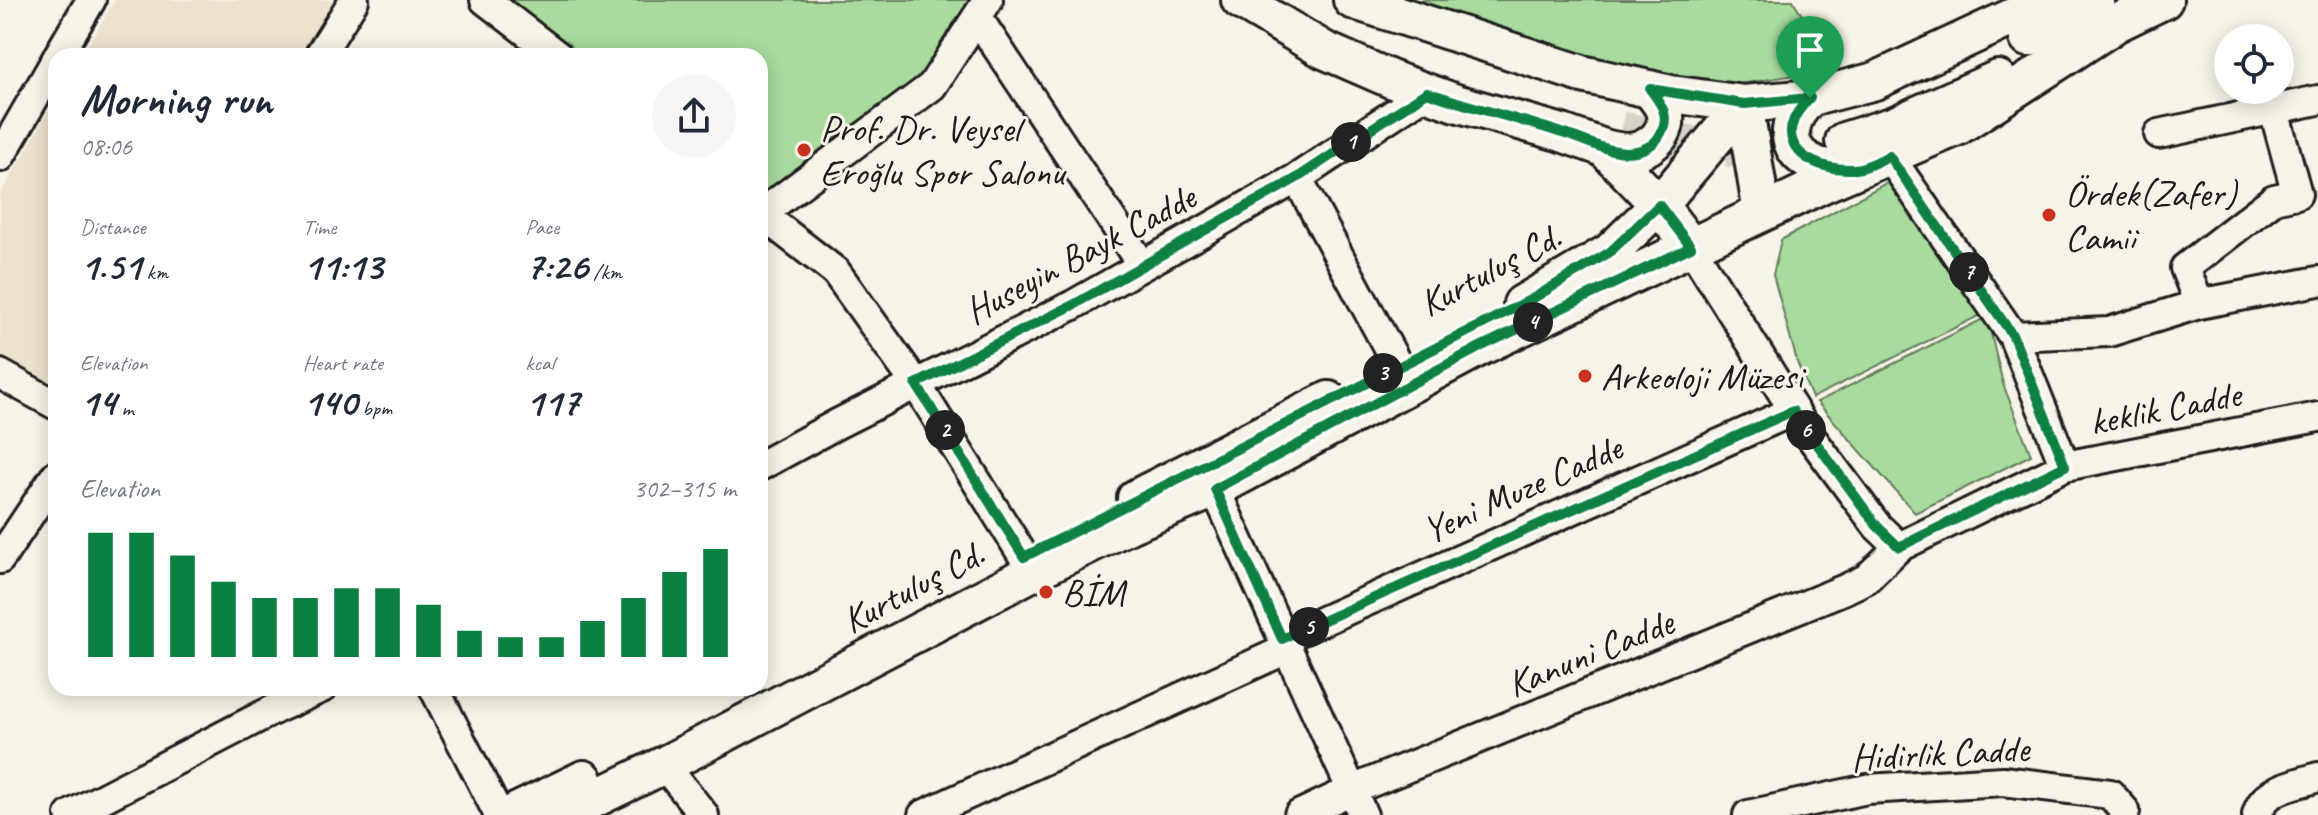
<!DOCTYPE html>
<meta charset="utf-8">
<style>
:root{--surface:#fff;--page:#f6f6f7;--text:#1f2937;--muted:#747a83;--accent:#0b8043}
body{margin:0;font-family:Caveat,sans-serif;background:var(--page);color:var(--text);height:100vh;display:flex;flex-direction:column;font-size:30px;white-space:nowrap}
*{box-sizing:border-box;margin:0}
p{font-size:26px;color:var(--muted)}
.icon{flex:none;width:44px;height:44px;fill:none;stroke:currentColor;stroke-width:2;stroke-linecap:round;stroke-linejoin:round}
.map{position:relative;flex:1;overflow:hidden}
.details{position:absolute;left:48px;top:48px;width:720px;height:648px;display:flex;flex-direction:column;background:var(--surface);border-radius:24px;box-shadow:0 4px 20px #0003}
.details>*{flex:none}
.fabs{position:absolute;left:2214px;top:24px;display:grid;gap:16px}
.fabs a{display:grid;place-items:center;width:80px;height:80px;border-radius:50%;background:var(--surface);box-shadow:0 4px 20px #0003;font-size:40px}
.pin{position:absolute;display:grid;place-items:center;width:68px;height:68px;color:#fff;margin:-82px -34px;border-radius:50% 50% 50% 0;rotate:-45deg;box-shadow:0 0 8px #0007}
.pin .icon{rotate:45deg}
.km{position:absolute;width:40px;height:40px;margin:-20px;border-radius:50%;background:#222;color:#fff;font-size:22px;line-height:40px;text-align:center}
.round{display:grid;place-items:center;flex:none;width:84px;height:84px;border-radius:42px;background:var(--page)}
.overview{display:flex;align-items:center;justify-content:space-between;height:136px;padding:0 32px}
h1{font-size:44px;font-weight:700;line-height:60px}
.stats{display:grid;grid-template-columns:repeat(3,1fr);gap:12px;height:136px;padding:8px 32px}
.stats div{display:grid;align-content:center}
.stats b{font-size:40px;font-weight:700}
.stats small{font-size:22px;font-weight:400}
.stats p{font-size:22px}
.chart{height:224px;padding:16px 32px}
.chart p{display:flex;justify-content:space-between}
.chart svg{width:100%;height:144px;margin-top:8px;stroke:var(--accent);stroke-width:6}
.map>svg:first-child{display:block}
.built{fill:#ede2cc}
.green{fill:#a8db9d;stroke:#627c5c;stroke-width:2}
.lines{fill:none;stroke-linecap:round;stroke-linejoin:round}
.major-tunnel{stroke:#d6d3c9;stroke-width:36;stroke-dasharray:36 18;stroke-linecap:butt}
.minor-casing{stroke:#1c1c1c;stroke-width:34}
.major-casing{stroke:#1c1c1c;stroke-width:42}
.minor{stroke:#f7f3e8;stroke-width:28}
.major{stroke:#f7f3e8;stroke-width:36}
.route-casing{stroke:#fff;stroke-width:16}
.route{stroke:#0b8043;stroke-width:10}
.poi-dot{fill:#c8321e;stroke:#f7f3e8;stroke-width:3}
.labels{text-anchor:middle;dominant-baseline:central;stroke-width:6;stroke-linejoin:round;paint-order:stroke}
.poi-label{font-size:38px;fill:#1c1c1c;stroke:#f7f3e8;text-anchor:start}
.street-label{font-size:38px;fill:#1c1c1c;stroke:#f7f3e8}
</style>
<div class="map">
<svg width="2318" height="815" viewBox="0 0 2318 815">
<rect width="100%" height="100%" fill="#f7f3e8"/>
<filter id="ink" filterUnits="userSpaceOnUse"><feTurbulence type="fractalNoise" baseFrequency=".0125" numOctaves="2"/><feDisplacementMap in="SourceGraphic" scale="16" xChannelSelector="R" yChannelSelector="G"/><feConvolveMatrix kernelMatrix="1 2 1 2 8 2 1 2 1" color-interpolation-filters="sRGB"/></filter>
<g filter="url(#ink)">
<path class="built" d="M 115,0 L 337,0 L 303,56 L 82,56 Z
M 56,99 L 56,389 L 0,360 L 0,195 Z"/>
<path class="green" d="M 485,0 L 988,0 L 932,86 L 760,213 L 760,56 L 558,56 Z
M 1370,0 L 1793,0 L 1833,69 L 1740,84 L 1605,66 Z
M 1888,182 L 1985,313 L 1812,398 L 1798,365 L 1773,275 L 1781,240 Z
M 1987,317 L 2003,384 L 2031,455 L 1915,513 L 1817,402 Z"/>
<g class="lines">
<path class="major-tunnel" d="M 1621,129 C 1677,141 1737,155 1795,151 C 1811,150 1828,144 1844,141"/>
<g class="minor-casing">
<path id="minor" d="M 485,0 L 558,56
M 977,17 L 1142,265
M 58,56 L 91,0
M 319,56 L 354,0
M 2159,134 L 2318,100
M 1889,156 L 2013,336 L 2065,466
M 0,157 L 56,60
M 1297,178 L 1398,366
M 760,213 L 836,272 L 916,384 L 1024,557
M 761,214 L 932,86 L 988,0
M 1691,247 L 1810,436 L 1877,526 L 1899,547
M 2199,304 L 2185,268 L 2274,199 L 2297,194 L 2273,107
M 2013,336 L 2109,332 L 2199,304 L 2318,281
M 0,374 L 56,405
M 760,466 L 837,424 L 1073,305 L 1297,178 L 1427,92
M 1215,489 L 1363,815
M 0,559 L 56,475
M 1282,639 L 1793,411
M 434,688 L 499,815
M 664,765 L 704,815
M 70,815 L 277,708 L 322,688
M 923,815 L 1287,649
M 1299,815 L 1352,790 L 1845,589 L 1866,579 L 1899,547 L 2065,466 L 2318,417
M 1748,815 L 1867,789 L 2003,781 L 2110,794 L 2125,811 L 2124,815
M 2257,815 C 2263,788 2295,785 2318,777"/>
</g>
<g class="major-casing">
<path id="major" d="M 1240,0 L 1324,50 L 1393,80 L 1456,103 L 1562,133 L 1604,148 L 1659,205 L 1691,247
M 1352,0 L 1582,74 L 1671,94 L 1744,104 L 1810,98 L 1875,81 L 2049,0
M 2088,37 L 2164,0
M 2028,38 L 2096,0
M 1810,98 C 1786,120 1781,150 1816,165 C 1828,170 1842,169 1855,170
M 1744,104 L 1762,213
M 1844,141 L 1895,125 L 1998,79
M 1604,148 C 1612,150 1621,152 1629,152 C 1650,150 1671,133 1664,110 C 1661,102 1655,96 1650,89
M 1522,304 L 1610,252 L 1659,205 L 1744,104
M 1136,498 L 1329,400
M 510,815 L 584,779
M 561,815 L 664,765 L 1027,575 L 1129,525 L 1215,489 L 1482,346 L 1823,184 L 1957,127 L 2111,27"/>
</g>
<use href="#minor" class="minor"/>
<use href="#major" class="major"/>
</g>
</g>
<g class="lines" filter="url(#ink)">
<g class="route-casing">
<path id="route" d="M 1650,89 L 1744,104 L 1810,98 C 1766,139 1806,171 1853,169 C 1865,169 1878,161 1889,156 L 2013,336 L 2065,466 L 1899,547 L 1877,526 L 1793,411 L 1282,639 L 1215,489 L 1482,346 L 1691,247 L 1659,205 L 1610,252 L 1532,299 L 1024,557 L 916,384 L 1073,305 L 1297,178 L 1427,92 C 1471,108 1517,118 1562,133 C 1583,139 1603,151 1626,152 C 1641,152 1655,146 1661,133 C 1671,115 1660,103 1650,89 Z"/>
</g>
<use href="#route" class="route"/>
</g>
<g class="poi-dot">
<circle cx="804" cy="150" r="8"/>
<circle cx="2049" cy="215" r="8"/>
<circle cx="1585" cy="376" r="8"/>
<circle cx="1046" cy="592" r="8"/>
</g>
<g class="labels">
<g class="poi-label">
<text x="820" y="128">Prof. Dr. Veysel<tspan x="820" dy="44">Eroğlu Spor Salonu</tspan></text>
<text x="2065" y="193">Ördek(Zafer)<tspan x="2065" dy="44">Camii</tspan></text>
<text x="1601" y="376">Arkeoloji Müzesi</text>
<text x="1062" y="592">BİM</text>
</g>
<g class="street-label">
<text transform="translate(1080 254) rotate(-28)">Huseyin Bayk Cadde</text>
<text transform="translate(1490 270) rotate(-28)">Kurtuluş Cd.</text>
<text transform="translate(2165 408) rotate(-11)">keklik Cadde</text>
<text transform="translate(1522 489) rotate(-24)">Yeni Muze Cadde</text>
<text transform="translate(913 587) rotate(-28)">Kurtuluş Cd.</text>
<text transform="translate(1590 653) rotate(-22)">Kanuni Cadde</text>
<text transform="translate(1940 753) rotate(-3)">Hidirlik Cadde</text>
</g>
</g>
</svg>
<div class="fabs">
<a><svg class="icon" aria-label="locate" viewBox="0 0 24 24"><circle cx="12" cy="12" r="6"/><path d="M12 2v4M12 18v4M2 12h4M18 12h4"/></svg></a>
</div>
<div class="pin" style="left:1810px;top:98px;background:#1e9e55"><svg class="icon" aria-label="arrive" viewBox="0 0 24 24"><path d="M6 21V4h12l-3 4 3 4H6"/></svg></div>
<b class="km" style="left:1351px;top:142px">1</b>
<b class="km" style="left:945px;top:430px">2</b>
<b class="km" style="left:1383px;top:373px">3</b>
<b class="km" style="left:1533px;top:322px">4</b>
<b class="km" style="left:1309px;top:627px">5</b>
<b class="km" style="left:1806px;top:430px">6</b>
<b class="km" style="left:1969px;top:272px">7</b>
<section class="details">
<div class="overview"><div><h1>Morning run</h1><p>08:06</p></div><a class="round"><svg class="icon" aria-label="share" viewBox="0 0 24 24"><path d="M12 15V3M7 8l5-5 5 5M5 13v7h14v-7"/></svg></a></div>
<div class="stats">
<div><p>Distance</p><b>1.51<small> km</small></b></div>
<div><p>Time</p><b>11:13</b></div>
<div><p>Pace</p><b>7:26<small> /km</small></b></div>
</div>
<div class="stats">
<div><p>Elevation</p><b>14<small> m</small></b></div>
<div><p>Heart rate</p><b>140<small> bpm</small></b></div>
<div><p>kcal</p><b>117</b></div>
</div>
<div class="chart"><p><span>Elevation</span>302–315 m</p>
<svg viewBox="0 0 160 44" preserveAspectRatio="none"><path d="M5 44V6M15 44V6M25 44V13M35 44V21M45 44V26M55 44V26M65 44V23M75 44V23M85 44V28M95 44V36M105 44V38M115 44V38M125 44V33M135 44V26M145 44V18M155 44V11"/></svg>
</div>
</section>
</div>
